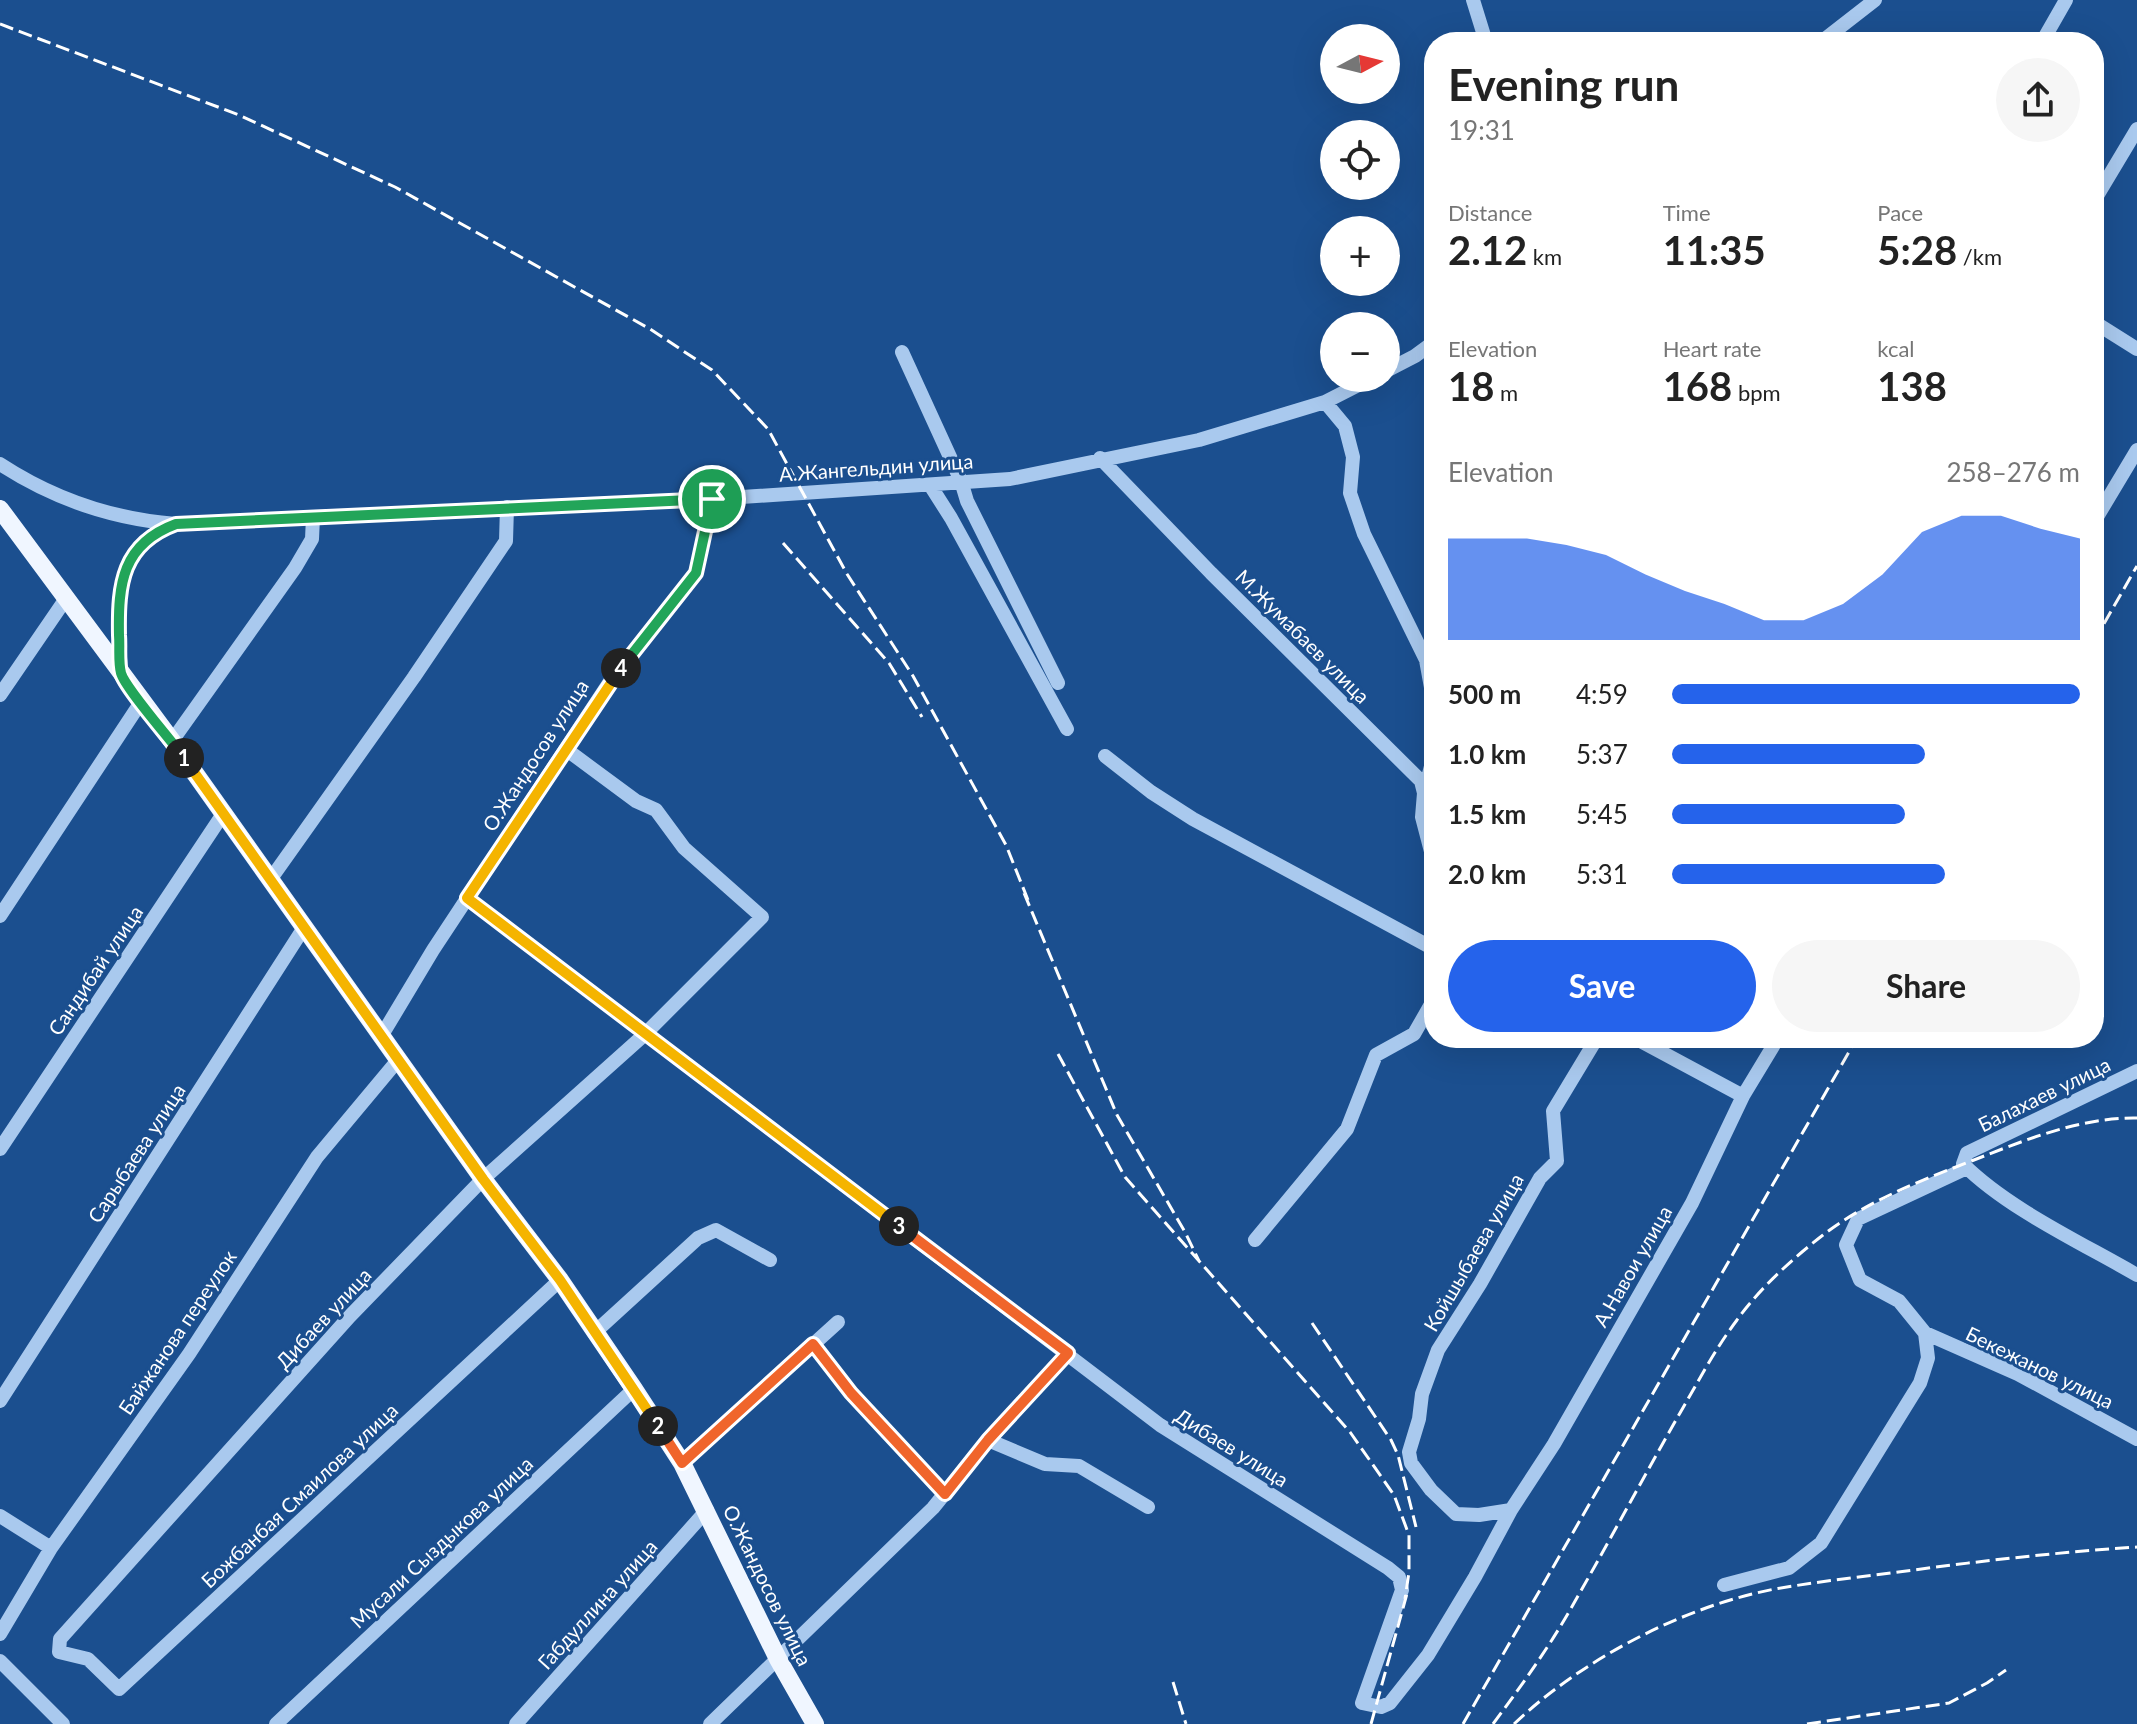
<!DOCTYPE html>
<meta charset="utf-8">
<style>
:root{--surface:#fff;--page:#f6f6f6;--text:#222;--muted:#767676;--accent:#2563eb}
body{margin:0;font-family:Lato,sans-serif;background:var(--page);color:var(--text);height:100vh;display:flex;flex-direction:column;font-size:30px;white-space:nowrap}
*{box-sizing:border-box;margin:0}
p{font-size:26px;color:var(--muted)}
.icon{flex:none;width:44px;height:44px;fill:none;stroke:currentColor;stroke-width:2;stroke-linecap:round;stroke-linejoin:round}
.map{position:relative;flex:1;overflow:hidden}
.details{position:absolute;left:1424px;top:32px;width:680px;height:1016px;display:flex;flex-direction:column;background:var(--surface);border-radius:32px;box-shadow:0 8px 32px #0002}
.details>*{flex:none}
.needle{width:52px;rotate:83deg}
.tools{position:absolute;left:1320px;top:24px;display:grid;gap:16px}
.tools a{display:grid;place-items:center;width:80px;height:80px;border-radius:50%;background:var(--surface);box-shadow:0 8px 32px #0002;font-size:40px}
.pin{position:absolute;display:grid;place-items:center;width:68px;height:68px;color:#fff;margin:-34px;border:4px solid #fff;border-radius:50%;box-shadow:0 2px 8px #0007}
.km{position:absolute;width:40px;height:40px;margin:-20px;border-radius:50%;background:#222;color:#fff;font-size:22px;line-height:40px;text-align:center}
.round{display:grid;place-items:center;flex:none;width:84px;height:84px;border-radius:42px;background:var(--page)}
.headline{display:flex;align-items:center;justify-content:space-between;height:136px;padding:0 24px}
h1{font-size:44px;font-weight:700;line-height:60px}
.stats{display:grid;grid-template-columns:repeat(3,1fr);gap:12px;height:136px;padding:8px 24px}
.stats div{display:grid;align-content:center}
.stats b{font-size:40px;font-weight:700}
.stats small{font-size:22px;font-weight:400}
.stats p{font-size:22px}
.chart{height:224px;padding:16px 24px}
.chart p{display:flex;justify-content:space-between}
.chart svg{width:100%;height:144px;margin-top:8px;fill:var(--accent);opacity:.7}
.action{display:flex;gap:16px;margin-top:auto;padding:16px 24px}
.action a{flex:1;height:92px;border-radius:48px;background:var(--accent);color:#fff;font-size:32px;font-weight:700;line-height:92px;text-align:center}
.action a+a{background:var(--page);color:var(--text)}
ul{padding:0 24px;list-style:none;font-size:26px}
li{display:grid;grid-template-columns:128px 96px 1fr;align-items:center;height:60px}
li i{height:20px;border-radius:10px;background:var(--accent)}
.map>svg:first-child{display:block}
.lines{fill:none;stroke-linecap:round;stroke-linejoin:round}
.minor{stroke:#a9c9ee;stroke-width:14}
.major{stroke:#f0f6ff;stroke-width:18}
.rail{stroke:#fff;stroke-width:3;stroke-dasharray:14 6;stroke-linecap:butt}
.split-1-casing{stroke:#fff;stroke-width:16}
.split-2-casing{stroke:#fff;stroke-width:16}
.split-3-casing{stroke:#fff;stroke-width:16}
.split-4-casing{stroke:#fff;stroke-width:16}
.split-5-casing{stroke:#fff;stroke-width:16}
.split-1{stroke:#22a559;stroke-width:10}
.split-2{stroke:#f5b400;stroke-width:10}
.split-3{stroke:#f0652b;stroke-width:10}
.split-4{stroke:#f5b400;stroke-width:10}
.split-5{stroke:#22a559;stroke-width:10}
.labels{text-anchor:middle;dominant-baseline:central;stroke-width:6;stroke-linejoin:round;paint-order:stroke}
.street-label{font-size:20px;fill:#fff;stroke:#1b4f8f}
</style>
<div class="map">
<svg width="2137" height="1724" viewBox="0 0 2137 1724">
<rect width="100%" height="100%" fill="#1b4f8f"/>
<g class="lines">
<path class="minor" d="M 1473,0 L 1486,42
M 1821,42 L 1875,0
M 2042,42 L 2066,0
M 2094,201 L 2137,129
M 2094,322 L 2137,349
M 902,352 L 961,481 L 967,501 L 1058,683
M 1386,371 L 1415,356 L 1434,342
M 1325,402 L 1345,426 L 1353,457 L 1350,493 L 1364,534 L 1426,660 L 1434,704
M 1100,458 L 1211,573 L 1421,781 L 1424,793 L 1422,817 L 1434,863
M 0,464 C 52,498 113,519 176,524 L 712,499 L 1010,479 L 1199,440 L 1325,402 L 1372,378
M 930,485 L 951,518 L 1067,729
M 2094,522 L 2137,450
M 121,673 C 118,618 108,549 171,526
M 0,695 L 65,600
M 172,741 L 295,568 L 312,539 L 313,517
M 1105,756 L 1151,792 L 1193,819 L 1434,949
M 1424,793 L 1434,755
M 270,880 L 414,677 L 506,541 L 507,507
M 467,898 L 1160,1425 L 1388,1568 L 1399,1577 L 1402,1590 L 1362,1703 L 1381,1707 L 1390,1703 L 1428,1655 L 1475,1577 L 1511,1510 L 1554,1444 L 1692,1203 L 1743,1096 L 1778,1038
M 0,916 L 141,702
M 382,1035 L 433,950 L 611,680 L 696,573 L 712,499
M 1635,1038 L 1743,1096
M 2137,1071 L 1967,1153 L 1963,1164 C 2008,1209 2082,1243 2137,1275
M 0,1149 L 223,814
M 1255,1240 L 1347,1129 L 1376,1055 L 1414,1034 L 1434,999
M 560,1280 L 119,1689 L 88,1659 L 59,1652 L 60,1639 L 350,1316 L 483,1179 L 644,1035 L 762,917 L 684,848 L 656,810 L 636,801 L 567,750
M 594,1333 L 698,1238 L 716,1230 L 770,1260
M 1925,1333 L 2018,1374 L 2137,1439
M 813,1344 L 851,1393 L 945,1494
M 0,1401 L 305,926
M 988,1440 L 1045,1464 L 1079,1466 L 1148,1507
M 682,1463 L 838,1322
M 1511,1510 L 1479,1515 L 1456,1514 L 1431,1490 L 1411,1463 L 1409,1452 L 1419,1419 L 1422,1394 L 1438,1350 L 1480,1284 L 1540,1178 L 1557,1161 L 1553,1111 L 1597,1038
M 0,1516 L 51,1548
M 1724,1585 L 1789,1568 L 1821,1543 L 1920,1383 L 1928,1358 L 1925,1333 L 1899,1301 L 1860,1280 L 1846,1245 L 1858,1219 L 1967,1168
M 0,1634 L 51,1548 L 189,1354 L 317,1157 L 398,1060
M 0,1661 L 63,1724
M 276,1724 L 634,1389
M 516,1724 L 707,1510
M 710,1724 L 933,1508 L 988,1440 L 1068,1353"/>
<path class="major" d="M 0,509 L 172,741 L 483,1179 L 560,1280 L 634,1389 L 682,1463 L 778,1659 L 815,1724"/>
<path class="rail" d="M 0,24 L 239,115 L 395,187 L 650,329 L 712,370 L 768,429 L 847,574 L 913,676 L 1006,845 L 1028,900
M 783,543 L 889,663 L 922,717
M 2094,641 L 2137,566
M 1024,893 L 1117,1115 L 1185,1232 L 1199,1261
M 1058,1054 L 1125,1177 L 1350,1432 L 1394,1495 L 1409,1535 L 1409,1572 L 1405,1599
M 1312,1323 L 1391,1440 L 1398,1455 L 1416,1527
M 1173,1682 L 1186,1724
M 1371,1724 L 1408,1590
M 1463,1724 L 1857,1038
M 1493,1724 C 1522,1685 1550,1646 1574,1603 C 1610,1540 1644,1476 1680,1413 C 1698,1382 1715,1349 1737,1320 C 1759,1289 1792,1259 1823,1235 C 1867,1201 1922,1180 1974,1160 C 2025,1140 2081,1117 2137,1118
M 1514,1724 C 1581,1660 1684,1606 1775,1589 C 1821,1581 1868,1576 1914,1570 C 1988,1560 2062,1552 2137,1547
M 1807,1724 L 1949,1703 L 1987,1683 L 2006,1670"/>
</g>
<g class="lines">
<g class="split-1-casing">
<path id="split-1" d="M 184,758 C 172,741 125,688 121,673 C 118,662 120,647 119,635 C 118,584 122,544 176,524 L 712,499"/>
</g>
<g class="split-2-casing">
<path id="split-2" d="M 184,758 L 483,1179 L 560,1280 L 658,1426"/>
</g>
<g class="split-3-casing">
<path id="split-3" d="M 658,1426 L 682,1463 L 813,1344 L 851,1393 L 945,1494 L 988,1440 L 1068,1353 L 899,1226"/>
</g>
<g class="split-4-casing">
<path id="split-4" d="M 621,668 L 467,898 L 899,1226"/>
</g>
<g class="split-5-casing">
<path id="split-5" d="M 621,668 L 696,573 L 712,499"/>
</g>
<use href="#split-1" class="split-1"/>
<use href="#split-2" class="split-2"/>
<use href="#split-3" class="split-3"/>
<use href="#split-4" class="split-4"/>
<use href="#split-5" class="split-5"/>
</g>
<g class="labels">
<g class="street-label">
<text transform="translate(876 467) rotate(-4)">А.Жангельдин улица</text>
<text transform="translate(1303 636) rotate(45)">М.Жумабаев улица</text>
<text transform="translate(535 755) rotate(-57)">О.Жандосов улица</text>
<text transform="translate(95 970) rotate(-56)">Сандибай улица</text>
<text transform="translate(2044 1094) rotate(-26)">Балахаев улица</text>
<text transform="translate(136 1153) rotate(-57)">Сарыбаева улица</text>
<text transform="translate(1473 1252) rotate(-60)">Койшыбаева улица</text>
<text transform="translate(1632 1266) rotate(-60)">А.Навои улица</text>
<text transform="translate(323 1318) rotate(-47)">Дибаев улица</text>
<text transform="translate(177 1332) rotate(-56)">Байжанова переулок</text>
<text transform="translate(2040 1367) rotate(26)">Бекежанов улица</text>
<text transform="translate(1232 1447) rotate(32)">Дибаев улица</text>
<text transform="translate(299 1495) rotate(-43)">Божбанбая Смаилова улица</text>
<text transform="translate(441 1542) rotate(-43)">Мусали Сыздыкова улица</text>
<text transform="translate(768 1585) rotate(64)">О.Жандосов улица</text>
<text transform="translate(597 1604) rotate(-48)">Габдуллина улица</text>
</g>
</g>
</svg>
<div class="tools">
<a><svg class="needle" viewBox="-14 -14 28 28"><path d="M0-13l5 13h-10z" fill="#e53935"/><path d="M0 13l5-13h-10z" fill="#767676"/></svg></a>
<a><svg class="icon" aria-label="locate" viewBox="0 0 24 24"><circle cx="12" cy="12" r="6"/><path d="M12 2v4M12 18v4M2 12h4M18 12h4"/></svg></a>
<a>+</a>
<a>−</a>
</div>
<div class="pin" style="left:712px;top:499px;background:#1e9e55"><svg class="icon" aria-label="arrive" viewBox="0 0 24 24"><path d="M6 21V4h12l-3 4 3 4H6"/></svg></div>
<b class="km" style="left:184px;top:758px">1</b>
<b class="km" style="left:658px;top:1426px">2</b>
<b class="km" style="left:899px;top:1226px">3</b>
<b class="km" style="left:621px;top:668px">4</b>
<section class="details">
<div class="headline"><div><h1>Evening run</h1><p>19:31</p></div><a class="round"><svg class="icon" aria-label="share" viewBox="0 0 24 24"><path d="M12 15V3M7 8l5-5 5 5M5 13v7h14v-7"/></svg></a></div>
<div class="stats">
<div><p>Distance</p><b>2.12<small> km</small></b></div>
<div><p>Time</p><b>11:35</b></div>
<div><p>Pace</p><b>5:28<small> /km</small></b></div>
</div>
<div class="stats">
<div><p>Elevation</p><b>18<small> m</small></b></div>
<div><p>Heart rate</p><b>168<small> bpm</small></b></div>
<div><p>kcal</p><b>138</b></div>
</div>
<div class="chart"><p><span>Elevation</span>258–276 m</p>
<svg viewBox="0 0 160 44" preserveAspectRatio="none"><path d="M0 44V13L10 13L20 13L30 15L40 18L50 24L60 29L70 33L80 38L90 38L100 33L110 24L120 11L130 6L140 6L150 10L160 13V44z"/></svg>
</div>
<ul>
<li><b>500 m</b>4:59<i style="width:100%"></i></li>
<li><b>1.0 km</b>5:37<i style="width:62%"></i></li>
<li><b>1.5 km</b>5:45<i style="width:57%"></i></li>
<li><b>2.0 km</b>5:31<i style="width:67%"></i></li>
</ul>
<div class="action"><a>Save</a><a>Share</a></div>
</section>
</div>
